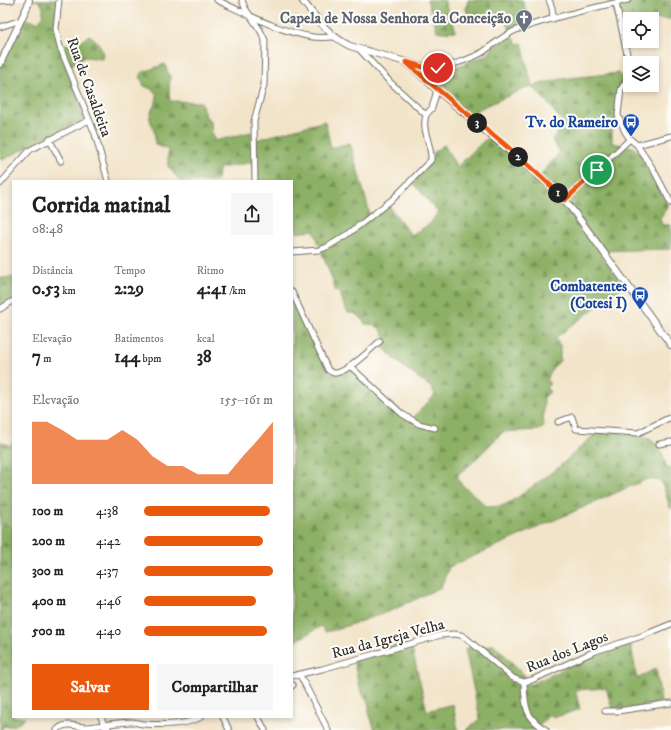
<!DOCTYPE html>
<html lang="pt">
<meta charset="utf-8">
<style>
:root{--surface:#fff;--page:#f6f6f6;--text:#202124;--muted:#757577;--accent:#ea580c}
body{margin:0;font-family:"IM FELL DW Pica",serif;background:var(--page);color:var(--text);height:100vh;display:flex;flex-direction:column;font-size:15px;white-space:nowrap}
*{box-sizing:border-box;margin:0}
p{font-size:13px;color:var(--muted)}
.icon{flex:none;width:22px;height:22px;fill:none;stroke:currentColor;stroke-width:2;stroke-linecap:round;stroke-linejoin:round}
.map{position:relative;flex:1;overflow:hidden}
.drawer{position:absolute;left:12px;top:180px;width:281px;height:538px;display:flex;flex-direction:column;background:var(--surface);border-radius:0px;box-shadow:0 2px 6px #0003}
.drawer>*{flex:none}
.fabs{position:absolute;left:623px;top:12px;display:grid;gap:8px}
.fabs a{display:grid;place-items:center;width:36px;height:36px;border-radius:0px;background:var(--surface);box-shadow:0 2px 6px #0003;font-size:20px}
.pin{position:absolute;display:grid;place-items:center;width:34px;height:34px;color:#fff;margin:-17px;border:2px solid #fff;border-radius:50%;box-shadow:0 1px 4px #0007}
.km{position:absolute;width:20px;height:20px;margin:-10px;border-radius:50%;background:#222;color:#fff;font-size:11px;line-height:20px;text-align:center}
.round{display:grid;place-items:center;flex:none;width:42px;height:42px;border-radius:0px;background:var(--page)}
.head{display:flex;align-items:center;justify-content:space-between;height:68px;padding:0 20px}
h1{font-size:22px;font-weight:700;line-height:30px}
.metrics{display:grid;grid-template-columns:repeat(3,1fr);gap:6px;height:68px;padding:4px 20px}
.metrics div{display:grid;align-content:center}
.metrics b{font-size:17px;font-weight:700}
.metrics small{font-size:11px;font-weight:400}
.metrics p{font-size:11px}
.chart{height:112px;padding:8px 20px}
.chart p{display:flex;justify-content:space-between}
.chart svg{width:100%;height:72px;margin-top:4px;fill:var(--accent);opacity:.7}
.cta{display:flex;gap:8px;margin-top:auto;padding:8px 20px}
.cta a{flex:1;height:46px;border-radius:0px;background:var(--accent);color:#fff;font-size:16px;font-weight:700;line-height:46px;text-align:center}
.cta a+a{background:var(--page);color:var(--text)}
ul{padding:0 20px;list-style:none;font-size:13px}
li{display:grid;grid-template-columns:64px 48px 1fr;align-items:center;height:30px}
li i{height:10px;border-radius:5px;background:var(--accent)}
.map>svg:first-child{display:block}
.forest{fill:url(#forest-firs);stroke:#5c6e48}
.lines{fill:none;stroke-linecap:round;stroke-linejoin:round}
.minor-casing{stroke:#716c62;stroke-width:7}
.major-casing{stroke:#716c62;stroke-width:8}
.minor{stroke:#fff;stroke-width:5}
.major{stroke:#fff;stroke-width:6}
.route-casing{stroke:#fff;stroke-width:8}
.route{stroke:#ea580c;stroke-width:5}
.labels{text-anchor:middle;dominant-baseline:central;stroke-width:4;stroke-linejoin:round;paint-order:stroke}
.worship-label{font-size:15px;font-weight:bold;fill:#5b616d;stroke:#fdfcf7;text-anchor:end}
.street-label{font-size:15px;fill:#2b2b2b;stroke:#fdfcf7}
.transit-label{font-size:15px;font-weight:bold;fill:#164399;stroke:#fdfcf7;text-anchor:end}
</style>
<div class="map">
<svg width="671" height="730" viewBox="0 0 671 730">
<defs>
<pattern id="forest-firs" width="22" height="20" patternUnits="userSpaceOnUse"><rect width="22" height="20" fill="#8cb065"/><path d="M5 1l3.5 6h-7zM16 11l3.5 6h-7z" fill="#738f53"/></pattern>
</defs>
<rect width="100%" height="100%" fill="#fdfcf7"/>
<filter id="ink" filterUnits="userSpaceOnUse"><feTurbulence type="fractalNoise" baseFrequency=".025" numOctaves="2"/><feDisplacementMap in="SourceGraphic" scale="8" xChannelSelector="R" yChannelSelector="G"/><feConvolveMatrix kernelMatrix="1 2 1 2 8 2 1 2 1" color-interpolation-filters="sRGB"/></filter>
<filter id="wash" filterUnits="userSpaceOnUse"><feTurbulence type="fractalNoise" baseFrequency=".012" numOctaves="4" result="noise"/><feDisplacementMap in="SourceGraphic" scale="16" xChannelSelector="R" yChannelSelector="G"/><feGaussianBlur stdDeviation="0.9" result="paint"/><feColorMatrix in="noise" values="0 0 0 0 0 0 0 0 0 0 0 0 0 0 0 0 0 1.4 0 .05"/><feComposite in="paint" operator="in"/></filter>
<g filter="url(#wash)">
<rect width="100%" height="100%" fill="#f2e4c9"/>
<path class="forest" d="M 33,0 L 59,0 C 53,14 54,28 57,42 C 73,47 76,46 89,35 C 97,40 105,49 102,59 C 97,59 91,57 86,57 C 83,57 71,66 66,68 L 86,118 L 4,159 L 0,158 L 0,67 L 25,19 L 38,22 L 43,16 L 43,7 L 39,1 Z
M 427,0 L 444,0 L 456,31 L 442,32 L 437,31 Z
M 468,0 L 522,0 L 531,24 L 510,30 L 503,15 L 497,14 L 481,18 L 474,14 L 468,15 L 466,9 Z
M 607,0 L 671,0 L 671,19 L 630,19 L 630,21 L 616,22 L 613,8 L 610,7 Z
M 513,36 L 517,44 L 522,43 L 532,86 L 561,79 L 618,73 L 623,79 L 617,93 L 615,104 L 617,117 L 612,127 L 612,143 L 633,147 L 643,156 L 668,206 L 660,218 L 662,225 L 671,225 L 671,249 L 598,251 L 624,286 L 555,338 L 560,345 L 560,361 L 553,367 L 547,380 L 550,384 L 546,387 L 550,392 L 544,397 L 543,423 L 544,427 L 539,430 L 503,432 L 471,464 L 458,474 L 458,480 L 463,486 L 478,498 L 486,507 L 502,506 L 517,498 L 559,467 L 598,431 C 620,432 651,429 662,453 C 664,457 665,463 667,468 L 671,468 L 671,509 L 661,481 L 647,479 L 449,567 L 441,587 L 393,610 L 338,629 L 325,632 L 321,626 L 292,644 L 292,298 L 303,323 L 310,332 L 325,366 L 331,375 L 350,368 L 411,420 L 435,395 L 432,388 C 415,375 395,363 382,345 L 386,340 C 381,328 379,325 365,324 L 362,318 L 354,313 L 348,313 C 344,306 342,300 340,292 L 335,290 C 332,277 327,266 322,254 C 319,246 317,238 314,230 L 297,233 L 292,215 L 292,181 L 257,181 L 253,162 L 220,168 L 216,181 L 180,181 L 168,166 L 168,150 L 155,144 C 155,140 155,136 154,131 C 153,126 149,121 150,116 C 153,102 167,94 144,86 L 140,77 L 141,73 L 165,64 L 168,73 L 170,76 L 169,94 L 170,101 L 201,102 C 204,110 203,116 211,121 L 212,134 L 215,141 L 251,132 L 252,141 L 325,121 L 331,148 L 350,143 L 370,214 L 375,214 L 389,206 L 411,235 L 430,224 L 438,212 L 413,183 L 429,164 L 434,152 L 444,145 L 457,167 L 488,137 L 538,178 L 560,152 L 553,142 L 552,139 L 565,126 L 564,124 L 547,102 L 531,86 L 483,107 L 470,114 L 429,80 L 435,71 L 442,72 L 488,55 L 493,47 Z
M 13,277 L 13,301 L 0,308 L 0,278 Z
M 0,441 L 11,446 L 13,442 L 13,717 L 25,717 C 19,725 12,727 3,726 L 2,730 L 0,730 Z
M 398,644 L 411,645 L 427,711 L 453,704 L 458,730 L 375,730 L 369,713 L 369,705 L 360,689 L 353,659 Z
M 494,644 L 527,678 L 529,685 L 556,673 L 576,661 L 626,644 L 631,645 L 637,679 L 656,668 L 661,702 L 634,708 L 612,708 L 606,688 L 575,690 L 580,709 L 556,717 L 548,716 L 535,730 L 466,730 L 480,719 L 465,649 L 467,648 L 482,648 Z"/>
</g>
<g filter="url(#ink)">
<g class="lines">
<g class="minor-casing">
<path id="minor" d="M 59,0 L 56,29 L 60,47 L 95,134 L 108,181
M 217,0 C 247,14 280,32 313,37 C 320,38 328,37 335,37
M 242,0 L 245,8 L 260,30 L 265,40 L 264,85 L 254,121 L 255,181
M 549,0 L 552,8 L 553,19
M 0,1 L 12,0
M 616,3 L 630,68
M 0,27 L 21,20
M 407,62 C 429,69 441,69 463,61 C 470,58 477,56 483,52 C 494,44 505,34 519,29 C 554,17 592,8 628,0
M 630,75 L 621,89 L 618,115 L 625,132 L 630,139 L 637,145 L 653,169 L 671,203
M 426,115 L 432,108 L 437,90
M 49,139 L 61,161
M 637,145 L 671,136
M 0,184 L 30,150 L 89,120
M 565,200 L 630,139
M 292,252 L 319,250 L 327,247 L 347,235 L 394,198 L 431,160 C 432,144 421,131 426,115 L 390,82 L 359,49
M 292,292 L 328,370 C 331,372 333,374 336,373 C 349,371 370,350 380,341
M 0,309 L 13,301
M 350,366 L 402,414 L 419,424 L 435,428
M 558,422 L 572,417 L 576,429 L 638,433 L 671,417
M 659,444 L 671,442
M 300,675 L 328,730
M 292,676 L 322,669 L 441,635 L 454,634 L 461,635 L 466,638 L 513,678 L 524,682 L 532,680 L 593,652 L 642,636 L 671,624
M 524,682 C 525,705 524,717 546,730
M 292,686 L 293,685
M 605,711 L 618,711 L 671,703
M 101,717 L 104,725
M 223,717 L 229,730
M 258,717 L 265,730
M 57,730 C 65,721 76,727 86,727 C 101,726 116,722 132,722 C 136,722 140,724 144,724 C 160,725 187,725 201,717
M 104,730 L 108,728"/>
</g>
<g class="major-casing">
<path id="major" d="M 302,0 C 316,18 329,36 350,46 L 406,62 L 437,90 L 551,186 L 565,200 L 586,228 L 671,345
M 0,64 L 28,5 L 29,0"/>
</g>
<use href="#minor" class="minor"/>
<use href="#major" class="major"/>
</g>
</g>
<g class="lines" filter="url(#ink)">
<g class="route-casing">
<path id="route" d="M 438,68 L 423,67 L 406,62 C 458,109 517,150 565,200 L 597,170"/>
</g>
<use href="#route" class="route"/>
</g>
<defs>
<g id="church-pin" transform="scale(0.9)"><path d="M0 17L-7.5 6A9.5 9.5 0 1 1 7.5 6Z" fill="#6b7280" stroke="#fdfcf7"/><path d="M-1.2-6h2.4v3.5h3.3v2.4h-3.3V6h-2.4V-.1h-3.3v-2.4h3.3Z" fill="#fff"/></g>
<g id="bus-pin" transform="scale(0.9)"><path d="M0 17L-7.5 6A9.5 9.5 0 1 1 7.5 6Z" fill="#1a4fb4" stroke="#fdfcf7"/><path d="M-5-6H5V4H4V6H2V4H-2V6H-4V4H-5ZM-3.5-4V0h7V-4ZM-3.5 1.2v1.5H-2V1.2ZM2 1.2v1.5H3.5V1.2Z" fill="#fff"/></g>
</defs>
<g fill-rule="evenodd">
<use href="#church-pin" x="524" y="18"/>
<use href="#bus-pin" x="631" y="122"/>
<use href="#bus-pin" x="640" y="295"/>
</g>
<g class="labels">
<g class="worship-label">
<text x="511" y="18">Capela de Nossa Senhora da Conceição</text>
</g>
<g class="street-label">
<text transform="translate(89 87) rotate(70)">Rua de Casaldeita</text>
<text transform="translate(388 639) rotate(-15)">Rua da Igreja Velha</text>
<text transform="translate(567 652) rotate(-22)">Rua dos Lagos</text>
</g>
<g class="transit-label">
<text x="618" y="122">Tv. do Rameiro</text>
<text x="627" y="286">Combatentes<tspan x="627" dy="17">(Cotesi I)</tspan></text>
</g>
</g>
</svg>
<div class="fabs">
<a><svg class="icon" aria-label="locate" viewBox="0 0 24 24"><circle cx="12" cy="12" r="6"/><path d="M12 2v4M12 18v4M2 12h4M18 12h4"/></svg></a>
<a><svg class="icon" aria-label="layers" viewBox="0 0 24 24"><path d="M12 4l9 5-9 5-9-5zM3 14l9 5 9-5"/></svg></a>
</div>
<div class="pin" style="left:597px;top:170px;background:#1e9e55"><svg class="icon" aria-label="arrive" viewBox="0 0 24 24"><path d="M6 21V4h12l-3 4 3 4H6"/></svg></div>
<div class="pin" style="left:438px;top:68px;background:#d93025"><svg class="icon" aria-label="check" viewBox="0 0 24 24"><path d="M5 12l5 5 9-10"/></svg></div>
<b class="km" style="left:558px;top:193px">1</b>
<b class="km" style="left:518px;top:157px">2</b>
<b class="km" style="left:477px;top:123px">3</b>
<section class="drawer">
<div class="head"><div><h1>Corrida matinal</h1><p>08:48</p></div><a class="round"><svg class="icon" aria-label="share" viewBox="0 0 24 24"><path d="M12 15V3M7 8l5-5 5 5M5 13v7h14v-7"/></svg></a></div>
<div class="metrics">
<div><p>Distância</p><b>0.53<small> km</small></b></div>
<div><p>Tempo</p><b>2:29</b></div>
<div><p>Ritmo</p><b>4:41<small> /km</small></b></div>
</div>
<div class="metrics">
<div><p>Elevação</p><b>7<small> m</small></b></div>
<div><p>Batimentos</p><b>144<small> bpm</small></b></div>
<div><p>kcal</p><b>38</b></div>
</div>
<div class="chart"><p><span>Elevação</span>155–161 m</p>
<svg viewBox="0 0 160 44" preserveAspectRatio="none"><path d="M0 44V6L10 6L20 11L30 17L40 17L50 17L60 11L70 17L80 27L90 33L100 33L110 38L120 38L130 38L140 27L150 17L160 6V44z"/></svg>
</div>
<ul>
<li><b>100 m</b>4:38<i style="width:98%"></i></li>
<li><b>200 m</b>4:42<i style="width:92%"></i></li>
<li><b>300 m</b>4:37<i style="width:100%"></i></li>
<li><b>400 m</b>4:46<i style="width:87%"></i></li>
<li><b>500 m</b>4:40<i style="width:95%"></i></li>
</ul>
<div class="cta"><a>Salvar</a><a>Compartilhar</a></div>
</section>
</div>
